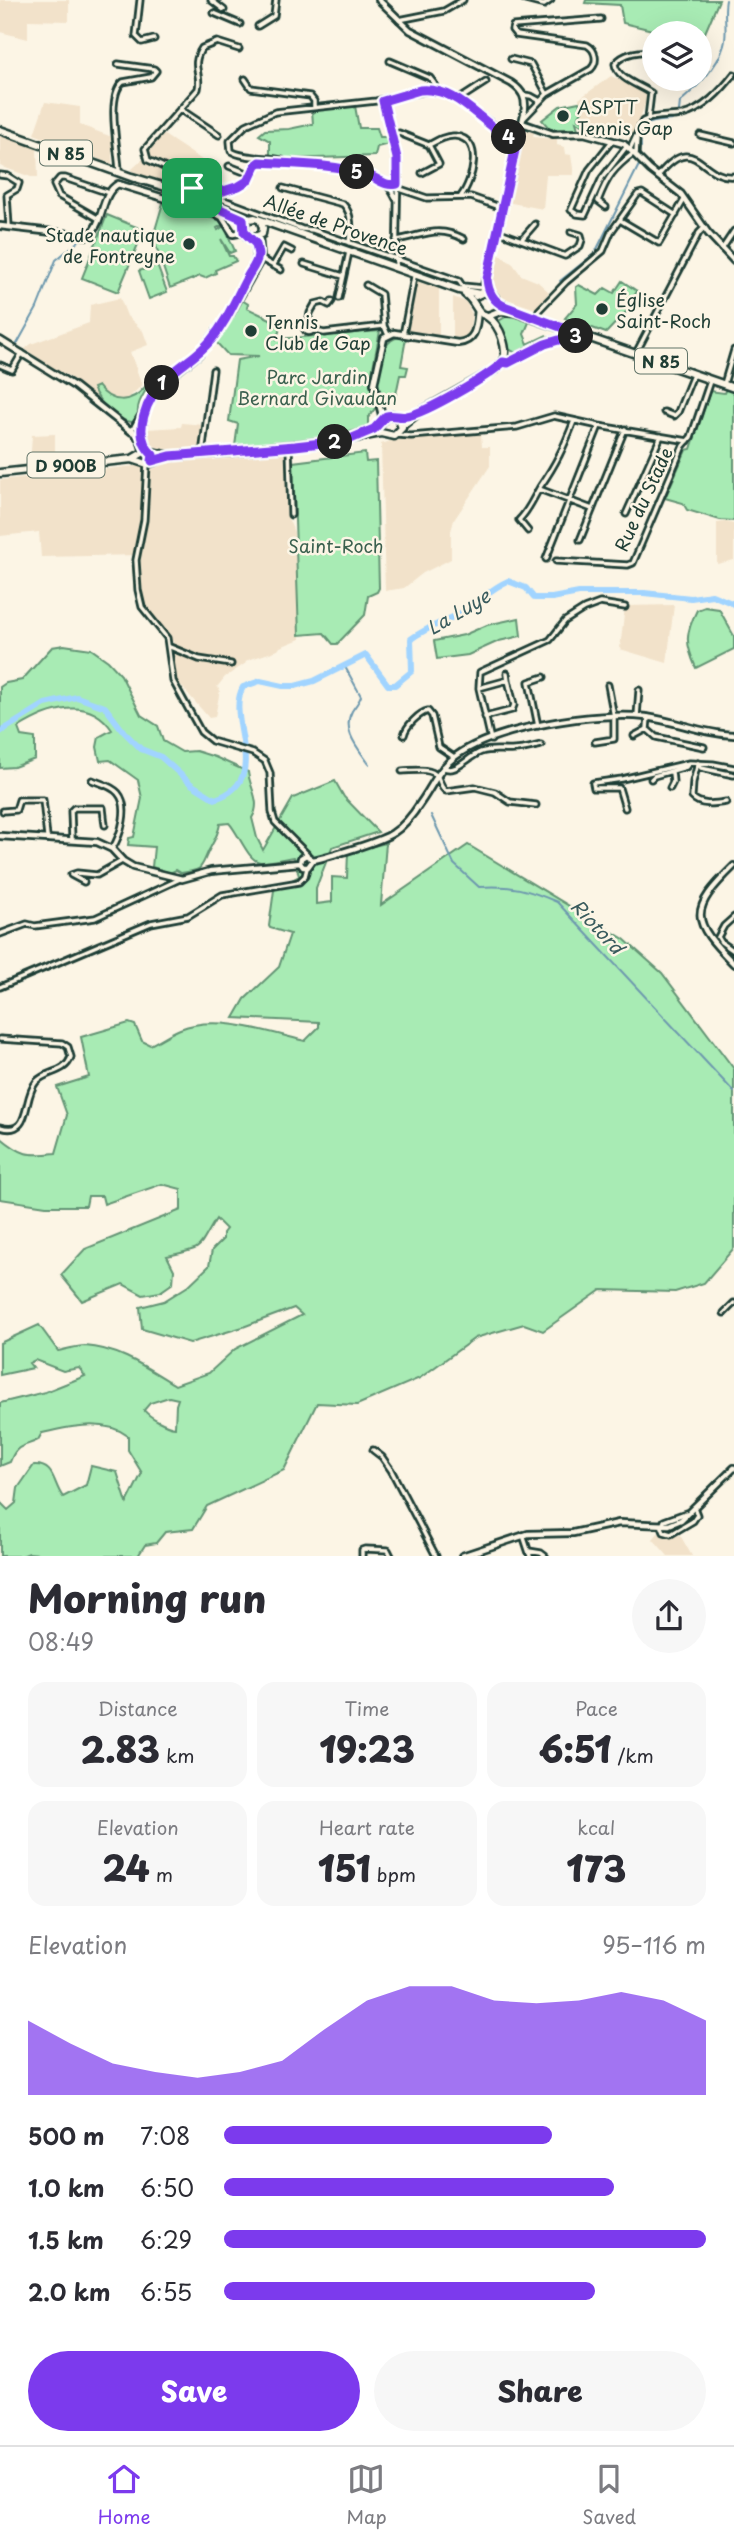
<!DOCTYPE html>
<meta charset="utf-8">
<style>
:root{--surface:#fff;--page:#f7f7f7;--text:#2b2b33;--muted:#7c7c81;--line:#e1e1e2;--accent:#7c3aed}
body{margin:0;font-family:"Playpen Sans",sans-serif;background:var(--page);color:var(--text);height:100vh;display:flex;flex-direction:column;font-size:26px;white-space:nowrap}
*{box-sizing:border-box;margin:0}
p{font-size:23px;color:var(--muted)}
.icon{flex:none;width:38px;height:38px;fill:none;stroke:currentColor;stroke-width:2;stroke-linecap:round;stroke-linejoin:round}
.map{position:relative;height:1556px;overflow:hidden}
.details{display:flex;flex-direction:column;background:var(--surface);flex:1}
.details>*{flex:none}
.buttons{position:absolute;left:642px;top:21px;display:grid;gap:14px}
.buttons a{display:grid;place-items:center;width:70px;height:70px;border-radius:50%;background:var(--surface);box-shadow:0 7px 28px #0002;font-size:35px}
.pin{position:absolute;display:grid;place-items:center;width:60px;height:60px;color:#fff;margin:-30px;border-radius:14px;box-shadow:0 4px 10px #0006}
.km{position:absolute;width:35px;height:35px;margin:-18px;border-radius:50%;background:#222;color:#fff;font-size:19px;line-height:35px;text-align:center}
.round{display:grid;place-items:center;flex:none;width:74px;height:74px;border-radius:37px;background:var(--page)}
.overview{display:flex;align-items:center;justify-content:space-between;height:119px;padding:0 28px}
h1{font-size:38px;font-weight:800;line-height:52px}
.metrics{display:grid;grid-template-columns:repeat(3,1fr);gap:10px;height:119px;padding:7px 28px}
.metrics div{display:grid;align-content:center;border-radius:18px;background:var(--page);text-align:center}
.metrics b{font-size:35px;font-weight:800}
.metrics small{font-size:19px;font-weight:400}
.metrics p{font-size:19px}
.chart{height:196px;padding:14px 28px}
.chart p{display:flex;justify-content:space-between}
.chart svg{width:100%;height:126px;margin-top:7px;fill:var(--accent);opacity:.7}
.primary-button{display:flex;gap:14px;margin-top:auto;padding:14px 28px}
.primary-button a{flex:1;height:80px;border-radius:42px;background:var(--accent);color:#fff;font-size:28px;font-weight:800;line-height:80px;text-align:center}
.primary-button a+a{background:var(--page);color:var(--text)}
ul{padding:0 28px;list-style:none;font-size:23px}
li{display:grid;grid-template-columns:112px 84px 1fr;align-items:center;height:52px}
li i{height:18px;border-radius:9px;background:var(--accent)}
.menu{display:flex;justify-content:space-around;align-items:center;height:98px;border-top:2px solid var(--line);background:var(--surface);font-size:19px;color:var(--muted)}
.menu a{display:grid;justify-items:center;gap:4px}
.menu .selected{color:var(--accent)}
.map>svg:first-child{display:block}
.built{fill:#f2e2ca}
.green{fill:#a8ebb4;stroke:#649474;stroke-width:2;fill-rule:evenodd}
.lines{fill:none;stroke-linecap:round;stroke-linejoin:round}
.stream{stroke:#6d98ae;stroke-width:2}
.river{stroke:#a1d4ff;stroke-width:6}
.street-casing{stroke:#1f3d34;stroke-width:9}
.secondary-casing{stroke:#1f3d34;stroke-width:10}
.primary-casing{stroke:#1f3d34;stroke-width:11}
.street{stroke:#fcf5e5;stroke-width:3.5}
.secondary{stroke:#fcf5e5;stroke-width:4.5}
.primary{stroke:#fcf5e5;stroke-width:6}
.route-casing{stroke:#fff;stroke-width:14}
.route{stroke:#7c3aed;stroke-width:9}
.poi-dot{fill:#1f3d34;stroke:#fcf5e5;stroke-width:2.5}
.labels{text-anchor:middle;dominant-baseline:central;stroke-width:5;stroke-linejoin:round;paint-order:stroke}
.shield{fill:#fcf5e5;stroke:#617469;stroke-width:2}
.shield-label{font-size:16px;font-weight:bold;fill:#1f3d34}
.poi-label{font-size:18px;fill:#1f3d34;stroke:#fcf5e5;text-anchor:start}
.street-label{font-size:18px;fill:#1f3d34;stroke:#fcf5e5}
.park-label{font-size:18px;fill:#3a604e;stroke:#fcf5e5}
.water-label{font-size:19px;font-style:italic;fill:#395b5d;stroke:#fcf5e5}
</style>
<div class="map">
<svg width="734" height="1556" viewBox="0 0 734 1556">
<rect width="100%" height="100%" fill="#fcf5e5"/>
<filter id="ink" filterUnits="userSpaceOnUse"><feTurbulence type="fractalNoise" baseFrequency=".0143" numOctaves="2"/><feDisplacementMap in="SourceGraphic" scale="14" xChannelSelector="R" yChannelSelector="G"/><feConvolveMatrix kernelMatrix="1 2 1 2 8 2 1 2 1" color-interpolation-filters="sRGB"/></filter>
<g filter="url(#ink)">
<path class="built" d="M 0,0 L 69,0 L 69,21 L 28,20 L 28,39 L 0,32 Z
M 611,76 L 649,94 L 632,139 L 603,131 L 581,117 L 583,113 L 579,99 Z
M 45,102 L 80,107 L 80,125 L 112,137 L 112,164 L 34,134 Z
M 528,131 L 534,132 L 533,137 L 557,139 L 557,145 L 564,147 L 565,154 L 571,155 L 574,175 L 546,175 L 543,209 L 506,202 L 522,134 Z
M 161,133 L 208,164 L 203,171 L 197,196 L 142,178 L 131,170 L 144,158 L 147,150 Z
M 0,134 L 37,147 L 38,177 L 31,177 L 0,166 Z
M 497,253 L 513,264 L 521,275 L 538,282 L 549,292 L 536,309 L 501,297 L 490,284 Z
M 414,281 L 439,288 L 439,338 L 406,333 Z
M 453,297 L 466,302 L 472,314 L 468,338 L 453,337 Z
M 120,298 L 127,316 L 143,331 L 148,345 L 130,352 L 142,385 L 116,410 L 87,391 L 69,376 L 51,367 L 25,349 L 31,344 L 89,323 L 90,305 Z
M 182,423 L 204,425 L 201,448 L 160,450 L 150,443 L 147,429 L 181,427 Z
M 55,434 L 55,452 L 52,457 L 53,465 L 30,467 L 32,435 Z
M 481,434 L 482,447 L 490,447 L 490,466 L 454,520 L 451,531 L 451,559 L 423,573 L 404,588 L 385,591 L 381,444 L 395,440 Z
M 285,450 L 287,516 L 294,532 L 300,639 L 280,647 L 278,650 L 245,661 L 246,663 L 225,677 L 217,687 L 220,690 L 215,717 L 209,718 L 177,681 L 173,661 L 175,646 L 164,628 L 148,612 L 143,603 L 140,591 L 140,555 L 41,557 L 39,532 L 0,536 L 0,480 L 154,464 L 173,457 Z
M 726,522 L 734,524 L 734,560 L 717,564 L 717,523 Z
M 674,605 L 667,663 L 620,649 L 625,606 Z
M 658,1533 L 668,1538 L 680,1535 L 692,1556 L 668,1556 L 653,1539 Z"/>
<path class="green" d="M 586,0 L 719,0 L 701,42 L 700,33 L 665,33 L 623,23 L 620,5 L 585,3 Z
M 579,102 L 582,111 L 578,118 L 587,123 L 585,126 L 576,122 L 578,129 L 550,129 L 542,120 L 560,106 Z
M 355,106 L 359,128 L 377,128 L 380,137 L 388,137 L 389,144 L 377,147 L 375,156 L 286,159 L 270,155 L 270,141 L 259,135 L 265,130 L 289,129 L 313,124 L 312,110 Z
M 163,203 L 222,221 L 224,224 L 217,228 L 218,230 L 224,226 L 235,251 L 230,253 L 221,239 L 229,256 L 233,256 L 236,261 L 215,270 L 216,273 L 205,278 L 200,276 L 170,288 L 153,237 Z
M 107,215 L 144,230 L 118,292 L 82,278 Z
M 157,265 L 167,292 L 149,299 L 139,271 Z
M 622,281 L 637,291 L 626,312 L 606,333 L 565,318 L 577,304 L 576,287 L 579,285 L 598,295 L 605,288 L 614,293 Z
M 242,300 L 248,304 L 247,308 L 281,324 L 277,339 L 380,331 L 370,383 L 376,407 L 368,418 L 368,427 L 336,436 L 235,446 L 238,424 L 229,421 L 237,360 L 259,356 L 228,355 L 215,341 Z
M 509,315 L 530,320 L 524,334 L 528,344 L 547,335 L 516,353 L 509,349 L 497,322 Z
M 398,337 L 406,338 L 401,366 L 408,367 L 406,375 L 400,375 L 395,399 L 381,400 C 376,382 376,344 398,337 Z
M 98,386 C 111,404 131,404 145,387 L 147,388 C 142,397 137,404 138,413 L 133,422 C 118,423 98,401 93,388 Z
M 726,389 L 734,392 L 734,521 L 720,520 L 687,510 L 683,503 L 665,498 L 686,450 L 691,449 L 710,391 L 724,393 Z
M 365,453 L 366,462 L 376,461 L 379,588 L 377,592 L 368,596 L 365,615 L 337,644 L 333,644 L 324,633 L 299,635 L 293,462 Z
M 705,607 L 719,609 L 734,636 L 734,649 L 696,668 C 685,643 685,634 697,610 Z
M 519,618 L 521,636 L 499,641 L 468,655 L 437,659 L 434,641 L 464,635 L 487,625 Z
M 64,645 L 91,649 L 108,661 L 121,675 L 141,715 L 158,726 L 163,741 L 182,752 L 196,751 L 215,757 L 248,772 C 250,789 262,802 252,818 L 257,838 L 263,850 L 293,798 L 335,781 L 344,797 L 378,832 L 332,847 L 316,888 L 316,904 L 332,902 L 332,877 L 347,878 L 348,852 L 386,843 L 381,905 L 468,845 L 624,939 L 662,973 L 734,1069 L 734,1248 L 704,1283 L 675,1292 L 601,1290 L 543,1331 L 524,1324 L 475,1338 L 420,1378 L 357,1405 L 317,1403 L 284,1470 L 207,1506 L 193,1529 L 165,1532 L 156,1543 L 145,1545 L 138,1556 L 61,1556 L 29,1553 L 22,1556 L 0,1556 L 0,1502 L 8,1510 L 16,1503 L 18,1488 L 34,1465 C 55,1464 53,1484 63,1497 L 86,1485 L 91,1466 L 117,1472 L 127,1503 L 142,1473 L 128,1450 L 128,1436 C 105,1418 68,1427 42,1433 L 38,1440 C 23,1448 17,1443 10,1462 L 0,1466 L 0,1403 L 45,1392 L 85,1376 L 79,1368 L 63,1371 L 35,1360 L 29,1363 L 33,1368 L 0,1375 L 0,1343 L 39,1325 L 58,1351 C 67,1349 77,1346 85,1346 C 119,1348 147,1368 175,1385 L 209,1373 L 235,1349 L 302,1315 L 294,1308 L 243,1327 L 190,1343 L 142,1329 L 140,1307 L 164,1301 L 188,1286 L 209,1266 L 212,1250 L 223,1239 L 223,1233 L 226,1229 L 216,1219 C 196,1251 207,1247 167,1256 L 174,1270 L 173,1283 L 160,1292 L 143,1295 L 123,1284 L 82,1301 L 61,1275 L 85,1249 L 181,1210 L 181,1189 L 162,1184 L 104,1204 L 102,1196 L 88,1196 L 86,1206 L 46,1206 L 0,1199 L 0,1137 C 23,1156 27,1156 56,1153 L 67,1115 L 57,1087 L 89,1077 L 81,1037 L 129,1023 L 135,1025 L 142,1041 L 150,1045 C 160,1040 170,1033 180,1029 C 216,1014 269,1032 305,1041 L 319,1027 L 319,1022 L 234,1018 L 245,999 L 279,967 L 290,934 L 270,928 L 269,926 L 274,890 L 299,876 L 294,857 C 284,858 270,863 260,862 C 248,861 238,832 229,823 L 220,824 C 218,835 214,841 209,850 C 200,869 204,870 181,873 L 176,870 L 170,873 L 152,867 L 154,847 L 128,845 L 129,838 L 134,837 L 142,798 L 138,780 L 110,760 L 100,761 L 97,747 L 99,737 L 112,730 C 89,695 48,709 18,728 L 21,736 L 35,738 L 35,759 L 14,767 L 0,768 L 0,687 L 6,683 L 22,680 L 52,647 ZM 169,1397 L 178,1399 L 176,1405 L 175,1427 C 166,1426 149,1417 144,1410 L 150,1403 Z"/>
<g class="lines">
<path class="stream" d="M 679,111 L 680,102 C 697,87 718,67 724,45 C 728,32 723,15 726,0
M 641,147 C 638,120 650,122 672,120
M 560,281 L 595,253 L 639,165
M 17,344 L 37,308 L 56,260 L 80,240
M 85,400 L 121,428
M 344,665 L 361,696 C 359,702 356,705 352,711 C 341,731 359,749 369,764
M 431,815 L 454,864 L 479,887 C 512,885 527,889 557,902 L 734,1092"/>
<path class="river" d="M 0,732 L 45,704 L 77,697 L 105,707 L 124,732 L 141,749 L 161,757 L 191,784 L 215,799 C 274,780 224,720 243,687 L 260,681 L 283,686 L 295,686 L 314,681 L 366,655 L 388,685 L 395,685 L 412,671 L 411,639 C 427,627 444,622 461,613 C 477,603 491,588 508,581 L 526,588 L 534,598 L 552,598 L 579,593 L 644,593 L 691,598 L 712,595 L 734,604"/>
<g class="street-casing">
<path id="street" d="M 140,0 L 136,36 L 142,42 L 154,39
M 211,0 L 224,10
M 525,0 L 544,5 L 551,0
M 214,13 L 240,24
M 399,20 L 444,11 L 463,0
M 258,26 L 274,16 L 276,0
M 653,35 L 654,35
M 511,59 L 531,64 L 547,94
M 390,61 L 430,78 L 434,83 L 435,90
M 118,64 L 154,69 L 156,71 L 151,77 L 123,82 C 105,97 119,152 119,172
M 245,79 L 251,88 L 310,96 L 314,101 L 314,108
M 524,95 L 531,96 L 540,101
M 383,100 L 398,164 L 396,267
M 458,100 L 486,82
M 180,109 L 219,135
M 524,118 L 547,94 L 591,69 C 598,62 596,50 587,45 L 516,35 L 512,30 L 513,26 L 601,19
M 648,118 L 651,93 C 640,85 617,79 615,64 C 623,53 641,50 654,52
M 391,135 L 399,133 L 429,145 C 436,141 446,135 455,136 C 485,139 472,182 461,196
M 700,135 L 734,143
M 612,141 L 589,170 L 571,210 L 577,214 L 585,215 L 602,178 L 627,146
M 630,149 L 643,121 C 655,115 669,117 682,115 C 702,111 722,90 734,74
M 636,155 L 637,137
M 284,163 L 282,160 C 266,156 244,159 231,151 L 230,141 L 246,125 L 275,112 L 376,101 L 430,90 L 450,95 L 517,141
M 229,166 L 252,175
M 422,173 L 439,164 L 429,145
M 0,175 L 8,176 L 19,183 L 17,189 L 7,195 L 9,226
M 658,176 C 696,129 700,180 734,176
M 192,188 L 302,229 L 313,230 L 459,281 L 465,290
M 283,188 L 343,204 C 353,214 351,229 349,243
M 397,188 L 427,198 L 471,197 L 502,208
M 212,194 L 248,182 L 256,165 L 260,162 C 293,164 363,163 388,186 C 391,189 394,195 396,199
M 191,195 L 192,188 C 180,173 166,168 148,160 L 145,149 L 198,89 C 202,73 190,66 202,48 L 217,42 L 239,49
M 606,207 L 598,201 C 607,177 614,168 634,153
M 99,219 L 59,196 L 54,185 L 60,178 L 65,178 L 109,193
M 620,220 L 659,243 L 684,200
M 497,231 L 565,256 L 580,246 L 582,240 L 581,235 L 571,232
M 396,240 C 423,236 437,224 464,239
M 521,240 L 535,224
M 722,249 L 734,231
M 261,259 L 281,270
M 304,264 L 343,276
M 273,266 L 284,247 L 292,251
M 366,285 L 381,294 L 384,326 L 388,335
M 463,286 L 484,288
M 339,298 L 349,252
M 535,319 L 539,310 L 566,282 L 603,251 L 611,232 L 638,194 L 642,193 L 676,215
M304.5 328a4.5 4.5 0 1 1 9 0a4.5 4.5 0 1 1-9 0Z
M 308,324 L 310,313 L 315,304 L 323,302 L 329,305 L 332,301
M 313,330 L 324,333 L 384,326
M 403,335 L 414,277
M 636,353 L 699,233 L 704,228
M 0,365 L 12,370 L 22,353
M 724,384 L 734,350
M 664,412 L 674,416 L 678,412 L 693,375
M 397,435 L 411,436 L 517,427 L 554,416 L 599,426 L 688,441
M 289,447 L 291,515
M 202,454 L 213,370
M 147,464 L 144,520 L 136,560 L 138,590 L 142,607 L 167,638 L 173,681 L 201,732 L 212,741 L 253,753 L 265,761 L 270,773 L 272,812 L 275,822 L 307,854
M 539,489 L 592,509
M 626,514 L 661,436
M 528,531 L 519,520 C 529,510 533,499 540,487 C 556,464 564,447 574,421
M 580,540 L 625,429
M 546,559 L 599,426
M 556,561 L 628,565 L 633,563 L 683,446 L 691,437 L 710,381
M 170,647 L 199,659 L 231,664
M 507,673 L 508,680
M 479,688 L 508,680 L 514,705 L 512,710 L 485,717
M 637,716 L 639,690
M 648,717 L 647,729 L 656,737 L 704,747
M 538,726 L 529,682 L 544,677
M 404,735 C 406,726 419,713 428,711 L 432,716 L 439,747 L 454,757
M 634,736 L 647,729
M 491,740 L 479,688 L 480,672 L 550,640 L 565,621 L 584,609 L 600,603 L 625,607
M 595,742 L 614,739 L 614,717 L 608,685
M 698,763 L 693,782 L 692,797 C 700,806 714,804 726,802
M 698,763 L 701,768 L 734,775
M 443,767 C 455,775 467,757 481,752 C 493,748 501,751 514,750 C 523,750 532,747 541,745
M 402,771 C 412,771 430,767 437,776 C 441,782 440,787 446,791 L 475,787 L 495,792 L 510,802 L 536,805
M 651,779 L 654,776 L 686,767 L 689,763
M 92,780 C 100,783 112,786 118,793 C 130,807 121,835 112,849
M 670,788 L 673,782 L 672,772
M 625,808 L 619,788 L 594,788 L 593,783 L 622,779 L 689,763 L 713,764 L 734,768
M 3,811 L 16,810 L 19,800 L 43,800 L 47,837
M 72,839 L 71,811 L 74,808 L 103,808 L 105,825
M 84,882 L 71,875 L 77,873 L 97,875 L 122,861
M 734,917 L 724,926 L 718,937 L 721,942 L 734,951
M 0,934 L 27,924 L 35,926 L 95,918 L 180,879
M 0,987 L 151,923 L 188,916 L 222,895 L 299,882 L 305,876 L 307,868
M 0,1039 L 62,1043 L 68,1047 L 71,1057 C 65,1074 47,1070 36,1082 C 22,1099 32,1137 0,1127
M 724,1313 L 734,1303
M 373,1450 L 382,1457 L 391,1470 L 436,1556
M 686,1513 L 664,1521 L 662,1527 L 664,1532 L 671,1534 L 693,1521 L 697,1515 L 694,1507
M 523,1535 L 530,1556
M 529,1551 L 541,1553 L 545,1556
M 362,1556 L 362,1550 L 365,1549 L 388,1550 L 391,1556"/>
</g>
<g class="secondary-casing">
<path id="secondary" d="M 379,0 L 410,30 L 511,83 C 523,91 527,99 524,114 L 488,274 L 481,293
M 522,123 L 553,134 L 584,133 L 624,144 L 650,170 L 681,194 L 708,233 L 734,261
M 0,226 L 87,236 C 105,225 99,195 118,184 L 216,214 L 222,217 L 233,234 L 244,232
M 241,291 C 250,272 264,258 252,238
M 0,340 L 74,386 L 132,432
M 144,416 L 141,432 L 148,451
M 383,419 L 374,384 L 384,338 L 394,333 L 458,343 C 477,341 476,326 478,310
M 135,426 L 160,385 L 199,354 L 230,314 L 261,259 L 259,236
M 132,429 L 140,440 L 144,452
M 0,836 L 97,842 L 112,849 L 123,861 L 133,867 L 182,879 L 211,871 L 300,863
M 313,860 C 328,857 382,841 393,833 C 404,826 414,813 421,802 C 433,785 439,768 456,756 C 495,727 599,711 646,717 C 676,721 703,734 734,735
M 300,863 L 301,858 L 306,855 L 313,860
M 300,863 L 303,867 L 308,867 L 313,860
M 734,866 C 689,910 690,920 734,964
M 462,1556 L 528,1534 L 573,1533 L 619,1523 L 669,1525 L 681,1520 L 734,1468"/>
</g>
<g class="primary-casing">
<path id="primary" d="M 0,130 L 134,178
M 132,177 L 199,197 L 249,219 L 255,218 L 459,290 L 480,294
M 249,219 L 245,222 L 244,229 L 247,236 L 252,238 L 262,234 L 263,228 L 261,222
M 465,294 C 473,299 473,304 479,311 C 486,318 480,311 488,317 C 500,325 509,350 503,362
M 476,296 C 486,288 496,295 499,306
M 498,303 L 510,308
M 488,316 L 501,311 L 515,312 L 734,388
M 402,426 L 418,413 L 493,371 L 503,362 L 508,363 L 545,343 L 578,335
M 367,433 L 378,427 L 386,416 L 393,415 L 401,417
M 132,459 L 146,451 L 170,456 L 230,452 L 332,442 L 381,433 L 394,436 L 402,428 L 398,417
M 0,473 L 132,459 L 147,464 L 165,457"/>
</g>
<use href="#street" class="street"/>
<use href="#secondary" class="secondary"/>
<use href="#primary" class="primary"/>
</g>
</g>
<g class="lines" filter="url(#ink)">
<g class="route-casing">
<path id="route" d="M 420,90 C 461,86 482,128 517,141 L 487,279 C 488,291 493,301 504,306 L 579,334 L 545,344 L 508,363 L 503,362 C 489,376 426,413 407,416 C 400,418 394,414 386,416 L 374,429 L 348,440 L 295,446 L 170,456 L 152,461 L 153,455 C 130,435 147,397 166,379 C 180,365 198,356 211,340 C 228,320 236,297 249,274 C 253,268 257,263 258,255 L 256,244 L 244,232 L 243,219 L 193,197 L 192,188 L 211,195 L 239,186 L 249,180 L 256,165 L 260,162 C 295,164 334,164 366,174 C 378,178 384,187 397,184 L 397,158 L 383,101 Z"/>
</g>
<use href="#route" class="route"/>
</g>
<g class="poi-dot">
<circle cx="563" cy="116" r="7"/>
<circle cx="189" cy="244" r="7"/>
<circle cx="602" cy="309" r="7"/>
<circle cx="251" cy="331" r="7"/>
</g>
<g class="labels">
<g class="shield">
<rect x="40" y="140.5" width="52" height="25" rx="5"/>
<rect x="635" y="348.5" width="52" height="25" rx="5"/>
<rect x="27.5" y="452.5" width="77" height="25" rx="5"/>
</g>
<g class="shield-label">
<text x="66" y="153">N 85</text>
<text x="661" y="361">N 85</text>
<text x="66" y="465">D 900B</text>
</g>
<g class="poi-label">
<text x="577" y="106">ASPTT<tspan x="577" dy="21">Tennis Gap</tspan></text>
<text x="175" y="234" text-anchor="end">Stade nautique<tspan x="175" dy="21">de Fontreyne</tspan></text>
<text x="616" y="299">Église<tspan x="616" dy="21">Saint-Roch</tspan></text>
<text x="265" y="321">Tennis<tspan x="265" dy="21">Club de Gap</tspan></text>
</g>
<g class="street-label">
<text transform="translate(336 224) rotate(19)">Allée de Provence</text>
<text transform="translate(643 499) rotate(-65)">Rue du Stade</text>
</g>
<g class="park-label">
<text x="317" y="376">Parc Jardin<tspan x="317" dy="21">Bernard Givaudan</tspan></text>
<text x="336" y="545">Saint-Roch</text>
</g>
<g class="water-label">
<text transform="translate(458 611) rotate(-31)">La Luye</text>
<text transform="translate(598 926) rotate(47)">Riotord</text>
</g>
</g>
</svg>
<div class="buttons">
<a><svg class="icon" aria-label="layers" viewBox="0 0 24 24"><path d="M12 4l9 5-9 5-9-5zM3 14l9 5 9-5"/></svg></a>
</div>
<div class="pin" style="left:192px;top:188px;background:#1e9e55"><svg class="icon" aria-label="arrive" viewBox="0 0 24 24"><path d="M6 21V4h12l-3 4 3 4H6"/></svg></div>
<b class="km" style="left:162px;top:383px">1</b>
<b class="km" style="left:335px;top:442px">2</b>
<b class="km" style="left:576px;top:336px">3</b>
<b class="km" style="left:509px;top:137px">4</b>
<b class="km" style="left:357px;top:172px">5</b>
</div>
<section class="details">
<div class="overview"><div><h1>Morning run</h1><p>08:49</p></div><a class="round"><svg class="icon" aria-label="share" viewBox="0 0 24 24"><path d="M12 15V3M7 8l5-5 5 5M5 13v7h14v-7"/></svg></a></div>
<div class="metrics">
<div><p>Distance</p><b>2.83<small> km</small></b></div>
<div><p>Time</p><b>19:23</b></div>
<div><p>Pace</p><b>6:51<small> /km</small></b></div>
</div>
<div class="metrics">
<div><p>Elevation</p><b>24<small> m</small></b></div>
<div><p>Heart rate</p><b>151<small> bpm</small></b></div>
<div><p>kcal</p><b>173</b></div>
</div>
<div class="chart"><p><span>Elevation</span>95–116 m</p>
<svg viewBox="0 0 160 44" preserveAspectRatio="none"><path d="M0 44V18L10 26L20 33L30 36L40 38L50 36L60 32L70 21L80 11L90 6L100 6L110 11L120 12L130 11L140 8L150 11L160 18V44z"/></svg>
</div>
<ul>
<li><b>500 m</b>7:08<i style="width:68%"></i></li>
<li><b>1.0 km</b>6:50<i style="width:81%"></i></li>
<li><b>1.5 km</b>6:29<i style="width:100%"></i></li>
<li><b>2.0 km</b>6:55<i style="width:77%"></i></li>
</ul>
<div class="primary-button"><a>Save</a><a>Share</a></div>
</section>
<nav class="menu">
<a class="selected"><svg class="icon" aria-label="home" viewBox="0 0 24 24"><path d="M3 11l9-7 9 7M6 9v11h12V9"/></svg>Home</a>
<a><svg class="icon" aria-label="map" viewBox="0 0 24 24"><path d="M3 6l6-2 6 2 6-2v14l-6 2-6-2-6 2zM9 4v14M15 6v14"/></svg>Map</a>
<a><svg class="icon" aria-label="saved" viewBox="0 0 24 24"><path d="M7 4h10v16l-5-4-5 4z"/></svg>Saved</a>
</nav>
